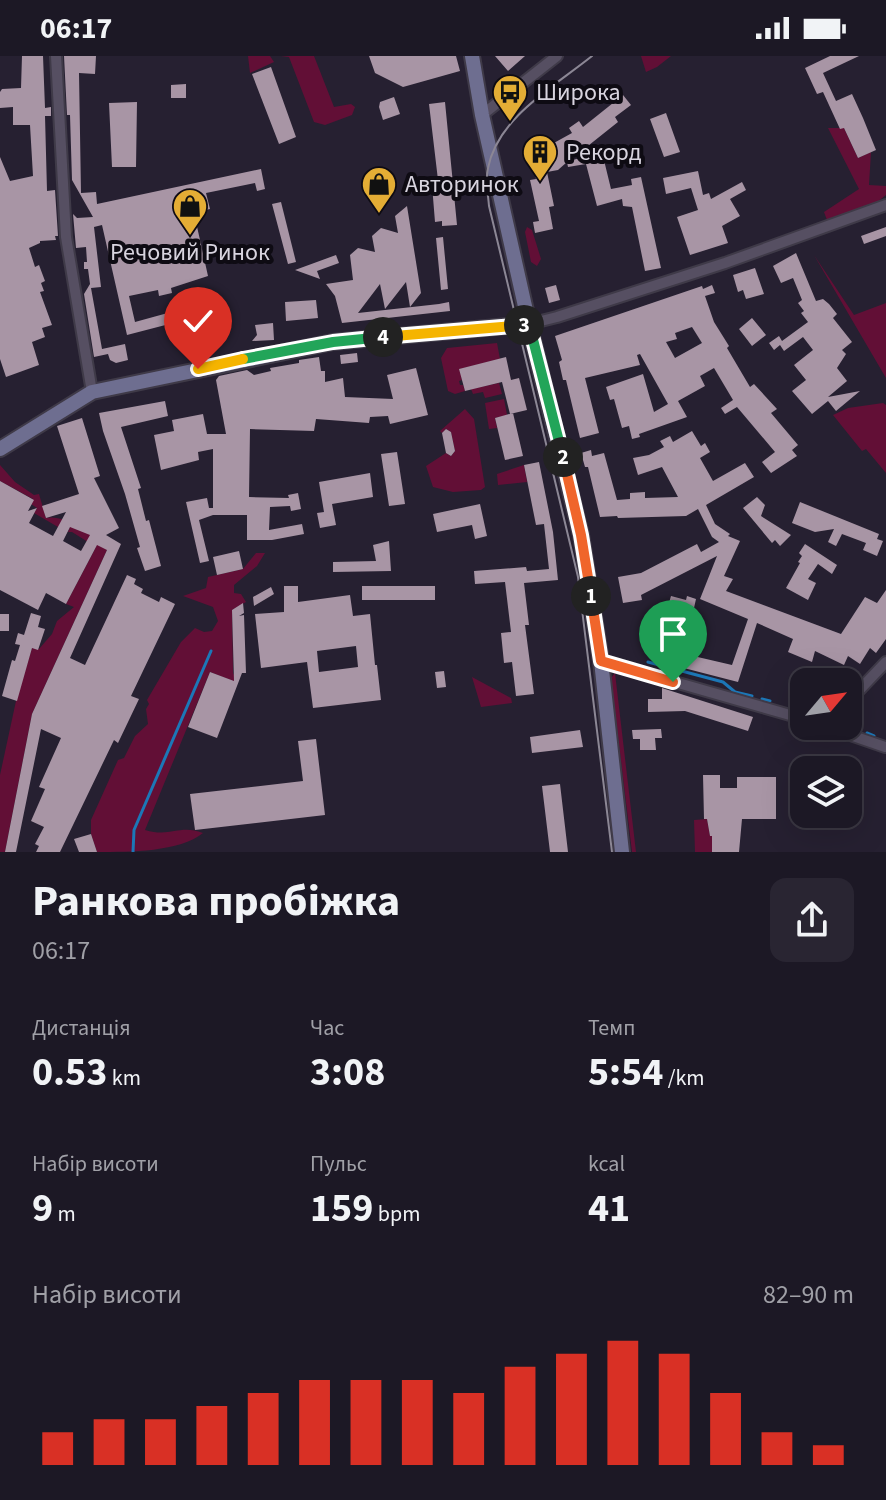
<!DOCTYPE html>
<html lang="uk">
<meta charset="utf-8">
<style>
:root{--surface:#1c1825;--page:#292532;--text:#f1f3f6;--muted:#a0a0a7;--line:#3a3742;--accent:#d93025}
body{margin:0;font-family:"Source Sans 3",sans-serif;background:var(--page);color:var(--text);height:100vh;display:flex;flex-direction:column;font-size:30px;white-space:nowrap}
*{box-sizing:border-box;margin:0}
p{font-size:26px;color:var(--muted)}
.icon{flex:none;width:44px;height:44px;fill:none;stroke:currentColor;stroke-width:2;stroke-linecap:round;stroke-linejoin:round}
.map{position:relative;height:796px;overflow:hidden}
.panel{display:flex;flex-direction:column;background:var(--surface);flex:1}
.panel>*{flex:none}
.needle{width:52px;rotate:61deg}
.tools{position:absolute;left:790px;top:612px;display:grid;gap:16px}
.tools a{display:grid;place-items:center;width:72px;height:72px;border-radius:16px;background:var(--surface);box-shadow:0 8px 32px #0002,0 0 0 2px var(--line);font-size:40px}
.pin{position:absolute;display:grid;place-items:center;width:68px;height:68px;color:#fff;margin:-82px -34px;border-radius:50% 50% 50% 0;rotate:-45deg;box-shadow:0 0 8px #0007}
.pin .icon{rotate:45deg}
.km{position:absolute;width:40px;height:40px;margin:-20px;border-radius:50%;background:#222;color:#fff;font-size:22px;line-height:40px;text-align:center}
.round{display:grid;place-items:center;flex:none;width:84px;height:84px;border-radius:16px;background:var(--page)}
.headline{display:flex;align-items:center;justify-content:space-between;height:136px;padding:0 32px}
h1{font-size:44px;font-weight:700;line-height:60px}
.metrics{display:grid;grid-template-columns:repeat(3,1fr);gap:12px;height:136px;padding:8px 32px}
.metrics div{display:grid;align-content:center}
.metrics b{font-size:40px;font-weight:700}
.metrics small{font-size:22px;font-weight:400}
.metrics p{font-size:22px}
.chart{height:224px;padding:16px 32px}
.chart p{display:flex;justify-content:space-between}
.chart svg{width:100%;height:144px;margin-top:8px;stroke:var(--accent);stroke-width:6}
.status{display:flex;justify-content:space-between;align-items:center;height:56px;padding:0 40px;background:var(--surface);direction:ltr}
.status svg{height:22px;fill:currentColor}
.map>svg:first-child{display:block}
.green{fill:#620f36}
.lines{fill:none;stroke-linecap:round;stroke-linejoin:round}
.stream{stroke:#1c77b7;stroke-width:3}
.building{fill:#a895a5;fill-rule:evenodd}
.street-casing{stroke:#3f3a48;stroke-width:14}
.secondary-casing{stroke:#3f3a48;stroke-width:18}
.street{stroke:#564f62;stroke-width:10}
.secondary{stroke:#6e6e90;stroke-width:14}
.tram{stroke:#8c8795;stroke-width:2}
.split-1-casing{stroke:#fff;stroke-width:16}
.split-2-casing{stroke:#fff;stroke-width:16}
.split-3-casing{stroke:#fff;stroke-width:16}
.split-4-casing{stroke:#fff;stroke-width:16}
.split-5-casing{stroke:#fff;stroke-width:16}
.split-6-casing{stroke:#fff;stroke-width:16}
.split-1{stroke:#f0652b;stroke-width:10}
.split-2{stroke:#f0652b;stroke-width:10}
.split-3{stroke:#22a559;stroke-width:10}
.split-4{stroke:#f5b400;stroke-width:10}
.split-5{stroke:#22a559;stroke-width:10}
.split-6{stroke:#f5b400;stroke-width:10}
.labels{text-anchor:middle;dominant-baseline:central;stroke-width:8;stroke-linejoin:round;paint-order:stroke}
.poi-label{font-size:24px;fill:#d8d4df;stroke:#0e0b13;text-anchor:start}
</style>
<div class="status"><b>06:17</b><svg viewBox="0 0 49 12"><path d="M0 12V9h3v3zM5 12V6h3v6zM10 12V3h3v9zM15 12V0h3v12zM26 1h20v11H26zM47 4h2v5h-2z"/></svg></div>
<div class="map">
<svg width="886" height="796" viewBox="0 0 886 796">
<rect width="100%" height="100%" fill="#262031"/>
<path class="green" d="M 248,0 L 270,0 L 274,6 L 250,17 Z
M 281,0 L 314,0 L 334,51 L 351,48 L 355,51 L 352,59 L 325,69 L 314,66 L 289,1 Z
M 641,0 L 671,0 L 657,11 L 646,16 Z
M 828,72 L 844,72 L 858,102 L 871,96 L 869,129 L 886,130 L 886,139 L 876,147 L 827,164 L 824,156 L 859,133 Z
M 527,171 L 532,174 L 541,203 L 537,210 L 531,206 L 525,176 Z
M 814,199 L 854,259 L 886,247 L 886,322 Z
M 497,287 L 500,303 L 460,313 L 462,324 L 459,325 L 460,329 L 463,329 L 465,335 L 455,338 L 448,335 L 441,302 L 447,292 Z
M 499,327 L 502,338 L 485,342 L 483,336 L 473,338 L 471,333 Z
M 504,343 L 507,359 L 495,362 L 497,372 L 489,373 L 485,347 Z
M 883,347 L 886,349 L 886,417 L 866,393 L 862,395 L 833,359 L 848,352 Z
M 465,353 L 474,363 L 485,431 L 481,434 L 453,436 L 433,431 L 426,410 L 446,397 L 451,400 L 455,395 L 451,376 L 446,373 L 442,377 L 440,375 Z
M 0,409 L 15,426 L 34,439 L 39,438 L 46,462 C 61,458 93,474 100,488 L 112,483 L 32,658 L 5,796 L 0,796 L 0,719 L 16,645 L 32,592 L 39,593 L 52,578 L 57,565 L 74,551 L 66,548 L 96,491 L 72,476 L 68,476 L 70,471 L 58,471 L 34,457 L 37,452 L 31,448 L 33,443 L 0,425 Z
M 524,409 L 527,426 L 498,429 L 497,418 Z
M 256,497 L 265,497 L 257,510 L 234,529 L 234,537 L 241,538 L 246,546 L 232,554 L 233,617 L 238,627 L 210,616 L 145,774 C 171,782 179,768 203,777 C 180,796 130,796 97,796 L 91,778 L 91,764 L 118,704 L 124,702 L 135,680 L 148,668 L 146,653 L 149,648 L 147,644 L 181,586 L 195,572 L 204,576 L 212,575 L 218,565 L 213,551 L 183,540 L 206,532 L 208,521 L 243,513 Z
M 615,617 L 636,796 L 632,796 L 611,622 Z
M 472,621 L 511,642 L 512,647 L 481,651 Z
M 707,763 L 710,780 L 738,780 L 712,796 L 695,796 L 694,764 Z"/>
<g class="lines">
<path class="stream" d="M 648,606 L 723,626 L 735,636 L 752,640
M 762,643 L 770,645
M 847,670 L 853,672
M 867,677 L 874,680
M 133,796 L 134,774 L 211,595"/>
</g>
<path class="building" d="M 22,0 L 43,0 L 45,52 L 51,51 L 51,60 L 45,60 L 47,135 L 55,134 L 58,180 L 55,180 L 56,184 L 40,185 L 40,187 L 29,192 L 35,211 L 39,209 L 45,225 L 41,227 L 44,235 L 40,236 L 52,269 L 42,272 L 45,281 L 32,286 L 39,309 L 6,321 L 0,303 L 0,101 L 10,125 L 33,120 L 30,69 L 13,69 L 13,51 L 0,52 L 0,36 L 2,33 L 21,32 Z
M 64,0 L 96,0 L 95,18 L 79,17 L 81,137 L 96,136 L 97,148 L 261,113 L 265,133 L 257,135 L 255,127 L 206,137 L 210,153 L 194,157 L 208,220 L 171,232 L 172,237 L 159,240 L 158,234 L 129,240 L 135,266 L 175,255 L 196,245 L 200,253 L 177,266 L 127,279 L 102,169 L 94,171 L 101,231 L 91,232 L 102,293 L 125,288 L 128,304 L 116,307 L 110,304 L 108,298 L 94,301 L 84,238 L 90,228 L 88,213 L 84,213 L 84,206 L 87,206 L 86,191 L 76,192 L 73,158 L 77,162 L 93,161 L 72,124 L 70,59 L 67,59 Z
M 369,0 L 456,0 L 460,15 L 403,31 L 375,17 Z
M 495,0 L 525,0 L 508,15 Z
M 830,0 L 859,0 L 823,17 L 836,45 L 852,38 L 863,62 L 876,94 L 858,102 L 844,72 L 840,73 L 823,36 L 817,38 L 805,12 Z
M 271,11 L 296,81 L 279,88 L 252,18 Z
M 186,28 L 186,42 L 171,42 L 171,29 Z
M 623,39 L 631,49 L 615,61 L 618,66 L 569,105 L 602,96 L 611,133 L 632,129 L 631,123 L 641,121 L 661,212 L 645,215 L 632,151 L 623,150 L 622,143 L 597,150 L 586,108 L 568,111 L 567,106 L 558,114 L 547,116 L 554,150 L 549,151 L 553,173 L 535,177 L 533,166 L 539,165 L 530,124 L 536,123 L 532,105 L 540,103 L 538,97 L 554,94 L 552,88 L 572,77 L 569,72 L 579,65 L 583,71 Z
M 394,41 L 400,58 L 383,64 L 379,51 L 380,46 Z
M 137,46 L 136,111 L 112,111 L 109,47 Z
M 445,46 L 457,169 L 442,170 L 442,165 L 435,166 L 432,129 L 438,124 L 429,48 Z
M 666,57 L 680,96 L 664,101 L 650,63 Z
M 698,115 L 703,139 L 709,137 L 711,143 L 742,126 L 746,134 L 730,143 L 740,160 L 722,170 L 728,187 L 690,199 L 677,161 L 698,154 L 691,132 L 666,138 L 663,122 Z
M 281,146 L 296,206 L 288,208 L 272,148 Z
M 407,150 L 421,237 L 410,251 L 406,226 L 385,253 L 380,228 L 358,257 L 439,248 L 449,246 L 450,255 L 342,267 L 335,240 L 326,228 L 353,224 L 350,199 L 358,192 L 375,196 L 372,180 L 381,172 L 398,177 L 395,160 Z
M 886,171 L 886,180 L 864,188 L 861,180 Z
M 443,181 L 448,233 L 441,234 L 436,182 Z
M 796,197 L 816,245 L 823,243 L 829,248 L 837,258 L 833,262 L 852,286 L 842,294 L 846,298 L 837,312 L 847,325 L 828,341 L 860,335 L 836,355 L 828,345 L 812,358 L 792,335 L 806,324 L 794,309 L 813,294 L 803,281 L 784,295 L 780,289 L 774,294 L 769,287 L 779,280 L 782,285 L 808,266 L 801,257 L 804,255 L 798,247 L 802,244 L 793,222 L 781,227 L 773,210 Z
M 336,199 L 339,207 L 317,215 L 320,223 L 295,214 Z
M 755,212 L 764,238 L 746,243 L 743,234 L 738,236 L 733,219 Z
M 556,229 L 560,244 L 549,247 L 545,232 Z
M 712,229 L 715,237 L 705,240 L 714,266 L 729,290 L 727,292 L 750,331 L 754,328 L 777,353 L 771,357 L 798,389 L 792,394 L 797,400 L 771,417 L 762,406 L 775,396 L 737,351 L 725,358 L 721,352 L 733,344 L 714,312 L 700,320 L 705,330 L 678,345 L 687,361 L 639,378 L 640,381 L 632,383 L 629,370 L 622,372 L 614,343 L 610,344 L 606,331 L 643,318 L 654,356 L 668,348 L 640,298 L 637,299 L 640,309 L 585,322 L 599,377 L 580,382 L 566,324 L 563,324 L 559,306 L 562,304 L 555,280 L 702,230 L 703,233 ZM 692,271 L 702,287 L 675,302 L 666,286 L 677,283 L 675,277 Z
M 316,244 L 318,262 L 286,265 L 285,246 Z
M 752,262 L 766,279 L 752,290 L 739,273 Z
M 273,267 L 274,284 L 252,285 L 257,279 L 255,269 Z
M 357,297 L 358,306 L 341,308 L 340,299 Z
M 319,301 L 321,315 L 325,315 L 325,326 L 343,322 L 345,341 L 393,343 L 387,319 L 416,312 L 428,359 L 390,368 L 388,360 L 370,361 L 369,367 L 316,363 L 314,375 L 250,373 L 249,441 L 289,442 L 288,439 L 298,437 L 301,453 L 291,455 L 290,450 L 270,451 L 269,474 L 302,468 L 304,478 L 272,484 L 247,484 L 247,459 L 213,459 L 199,464 L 209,505 L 200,507 L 186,446 L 207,442 L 209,452 L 213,452 L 213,393 L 198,396 L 199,404 L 161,414 L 154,379 L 174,375 L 172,364 L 203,358 L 207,378 L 226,378 L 216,324 L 219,320 L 247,314 L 254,319 L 271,315 L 270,312 L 299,307 L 299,304 Z
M 506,301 L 511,324 L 519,322 L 527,354 L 510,358 L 502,326 L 465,335 L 459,313 Z
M 165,345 L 168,360 L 121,371 L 141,432 L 138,433 L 146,465 L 149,464 L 161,510 L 145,515 L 137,492 L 140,491 L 125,438 L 103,375 L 99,357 Z
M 513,357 L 523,400 L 505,404 L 495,362 Z
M 82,362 L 100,420 L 94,422 L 119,472 L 106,479 L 121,488 L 70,602 L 85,609 L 127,519 L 136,523 L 134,528 L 143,533 L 141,537 L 159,546 L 161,541 L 175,548 L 131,640 L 139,643 L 118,687 L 114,684 L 60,796 L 36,796 L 39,790 L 35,788 L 44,771 L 31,765 L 45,733 L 39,731 L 61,682 L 41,673 L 16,796 L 5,796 L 32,658 L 107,494 L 97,489 L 66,548 L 46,537 L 38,554 L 0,534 L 0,425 L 34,444 L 28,455 L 37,452 L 29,467 L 53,480 L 66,456 L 46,462 L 42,450 L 79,438 L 57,370 ZM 70,471 L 90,479 L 81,495 L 63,485 Z
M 446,373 L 451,376 L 455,395 L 451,400 L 446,397 L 442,377 Z
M 692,375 L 701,390 L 705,387 L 710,396 L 700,402 L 713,425 L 745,407 L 754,421 L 706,449 L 715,468 L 730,478 L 728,480 L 740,485 L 724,520 L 733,523 L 726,535 L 841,578 L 865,541 L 877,547 L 886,534 L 886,583 L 876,597 L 870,592 L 860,608 L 848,600 L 844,609 L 815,595 L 812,606 L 788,596 L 793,583 L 757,567 L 738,626 L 676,610 L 679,596 L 672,598 L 670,590 L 681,587 L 684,576 L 689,599 L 732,609 L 748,563 L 700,543 L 717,500 L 641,539 L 642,544 L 623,547 L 618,521 L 641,517 L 697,488 L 701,496 L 719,486 L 712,481 L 698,453 L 686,460 L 618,462 L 617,460 L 600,461 L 588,411 L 585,411 L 581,397 L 591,394 L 592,400 L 604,397 L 617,444 L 630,443 L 630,437 L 645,436 L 645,442 L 678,441 L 662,411 L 638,419 L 633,402 L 649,399 L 664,391 L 660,385 L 670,380 L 673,386 Z
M 397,396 L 405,448 L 389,450 L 381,398 Z
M 539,406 L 553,476 L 558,524 L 524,527 L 529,569 L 525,569 L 534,638 L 516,640 L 512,606 L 504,607 L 501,577 L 511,576 L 505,526 L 475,528 L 474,515 L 526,511 L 527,515 L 549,513 L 544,468 L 536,469 L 524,409 Z
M 370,417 L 373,441 L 332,448 L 336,469 L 320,472 L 317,457 L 324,456 L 319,426 Z
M 757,441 L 765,449 L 761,460 L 791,479 L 780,490 L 775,484 L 772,487 L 743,452 Z
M 800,446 L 879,478 L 877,483 L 883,485 L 877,500 L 863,494 L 866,487 L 842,478 L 836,490 L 828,486 L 834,473 L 815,476 L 792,467 Z
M 480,448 L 487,480 L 475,483 L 472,469 L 437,476 L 433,458 Z
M 389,485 L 391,515 L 333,516 L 333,506 L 376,505 L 373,489 Z
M 805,488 L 837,509 L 832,518 L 818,508 L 808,523 L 816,527 L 808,544 L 786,532 L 800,507 L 798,506 L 802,500 L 799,497 Z
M 239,495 L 243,513 L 217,519 L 213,501 Z
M 284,530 L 298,530 L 298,546 L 350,539 L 353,560 L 370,558 L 375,609 L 377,609 L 381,644 L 313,652 L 307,606 L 261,612 L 255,558 L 284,556 ZM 356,590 L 358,611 L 319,616 L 317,595 Z
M 362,530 L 435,530 L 435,544 L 362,544 Z
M 271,531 L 274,538 L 254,550 L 253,541 Z
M 671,540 L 686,544 L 687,540 L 696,543 L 692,561 L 674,556 L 674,559 L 666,557 Z
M 243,547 L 244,557 L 239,560 L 244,559 L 246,617 L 242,617 L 217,682 L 188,671 L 210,616 L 234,625 L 232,554 Z
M 31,557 L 41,560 L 38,571 L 45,573 L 38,594 L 32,592 L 17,645 L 2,640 L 12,604 L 15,605 L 20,589 L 15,588 L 18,577 L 24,579 Z
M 0,558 L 9,558 L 9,575 L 0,575 Z
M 444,615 L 446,631 L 437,632 L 435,616 Z
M 662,632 L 753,661 L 748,675 L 685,655 L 648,656 L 648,643 L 662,643 Z
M 661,673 L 662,682 L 655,682 L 656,694 L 640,694 L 640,683 L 633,683 L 632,674 Z
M 580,674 L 583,691 L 532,697 L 530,681 Z
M 316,683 L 325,759 L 195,774 L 190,738 L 303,725 L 298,685 Z
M 703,719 L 720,719 L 720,732 L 737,732 L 737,721 L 776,721 L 776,763 L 742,763 L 739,796 L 712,796 L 712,780 L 710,780 L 707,763 L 704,763 Z
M 560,728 L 568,796 L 550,796 L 542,730 Z
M 91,778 L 97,796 L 79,796 L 74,783 Z"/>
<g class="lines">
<g class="street-casing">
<path id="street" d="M 56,0 L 66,181 L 92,336
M 482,59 L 557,0
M 529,268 L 557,261 L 725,207 L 886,149
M 601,605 L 804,663
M 848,646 L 886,606
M 824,670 L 885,691"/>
</g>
<g class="secondary-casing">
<path id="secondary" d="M 472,0 L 482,59 L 529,268 L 581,479 L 601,605 L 622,796
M 0,393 L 92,336 L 333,286 L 529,268"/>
</g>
<use href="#street" class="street"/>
<use href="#secondary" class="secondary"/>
<path class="tram" d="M 592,0 C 555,30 498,61 488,112 C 485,124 488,137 489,150 L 578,521 L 612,796"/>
</g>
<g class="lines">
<g class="split-1-casing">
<path id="split-1" d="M 591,540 L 601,605 L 673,626"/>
</g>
<g class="split-2-casing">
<path id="split-2" d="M 563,401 L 581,479 L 591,540"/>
</g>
<g class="split-3-casing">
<path id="split-3" d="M 524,269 L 529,268 L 563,401"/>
</g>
<g class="split-4-casing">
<path id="split-4" d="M 383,281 L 524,269"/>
</g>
<g class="split-5-casing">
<path id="split-5" d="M 243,303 L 333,286 L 383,281"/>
</g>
<g class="split-6-casing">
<path id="split-6" d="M 198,313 L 243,303"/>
</g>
<use href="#split-1" class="split-1"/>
<use href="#split-2" class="split-2"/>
<use href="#split-3" class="split-3"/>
<use href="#split-4" class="split-4"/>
<use href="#split-5" class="split-5"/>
<use href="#split-6" class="split-6"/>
</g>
<defs>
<g id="bus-pin" transform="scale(1.8)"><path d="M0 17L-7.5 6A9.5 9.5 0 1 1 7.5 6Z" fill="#e4ad35" stroke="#0e0b13"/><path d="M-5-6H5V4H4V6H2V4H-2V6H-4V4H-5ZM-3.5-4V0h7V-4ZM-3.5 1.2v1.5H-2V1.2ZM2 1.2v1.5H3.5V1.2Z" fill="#111"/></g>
<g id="building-pin" transform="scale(1.8)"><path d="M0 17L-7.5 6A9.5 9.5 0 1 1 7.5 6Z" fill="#e4ad35" stroke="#0e0b13"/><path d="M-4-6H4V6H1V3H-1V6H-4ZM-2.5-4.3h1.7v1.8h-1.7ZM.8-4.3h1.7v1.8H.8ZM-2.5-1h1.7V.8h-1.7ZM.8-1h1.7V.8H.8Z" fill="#111"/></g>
<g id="shop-pin" transform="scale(1.8)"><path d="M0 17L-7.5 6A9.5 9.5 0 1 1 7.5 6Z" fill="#e4ad35" stroke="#0e0b13"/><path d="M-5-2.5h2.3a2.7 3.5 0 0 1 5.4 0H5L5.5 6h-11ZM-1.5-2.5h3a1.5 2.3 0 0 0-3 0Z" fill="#111"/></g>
</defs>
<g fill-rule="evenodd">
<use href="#bus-pin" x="510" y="36"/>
<use href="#building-pin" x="540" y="96"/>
<use href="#shop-pin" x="379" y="128"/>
<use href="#shop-pin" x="190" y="150"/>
</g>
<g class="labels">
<g class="poi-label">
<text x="536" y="36">Широка</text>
<text x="566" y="96">Рекорд</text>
<text x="405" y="128">Авторинок</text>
<text x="190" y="196" text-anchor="middle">Речовий Ринок</text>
</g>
</g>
</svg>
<div class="tools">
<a><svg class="needle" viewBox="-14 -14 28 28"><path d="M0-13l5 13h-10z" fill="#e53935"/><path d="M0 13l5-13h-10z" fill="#a0a0a7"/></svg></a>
<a><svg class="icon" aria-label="layers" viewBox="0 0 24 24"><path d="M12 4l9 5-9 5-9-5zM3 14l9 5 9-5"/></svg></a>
</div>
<div class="pin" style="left:673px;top:626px;background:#1e9e55"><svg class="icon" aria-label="arrive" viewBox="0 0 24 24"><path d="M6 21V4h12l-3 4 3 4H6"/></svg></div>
<div class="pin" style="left:198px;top:313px;background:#d93025"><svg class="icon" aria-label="check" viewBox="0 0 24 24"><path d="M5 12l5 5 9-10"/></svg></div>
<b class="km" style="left:591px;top:540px">1</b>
<b class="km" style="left:563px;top:401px">2</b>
<b class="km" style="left:524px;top:269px">3</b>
<b class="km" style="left:383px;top:281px">4</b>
</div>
<section class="panel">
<div class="headline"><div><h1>Ранкова пробіжка</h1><p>06:17</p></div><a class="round"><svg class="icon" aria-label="share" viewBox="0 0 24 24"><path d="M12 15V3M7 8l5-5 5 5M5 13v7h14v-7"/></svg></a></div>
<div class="metrics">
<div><p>Дистанція</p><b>0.53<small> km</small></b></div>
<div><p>Час</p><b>3:08</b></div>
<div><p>Темп</p><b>5:54<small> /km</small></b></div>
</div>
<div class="metrics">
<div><p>Набір висоти</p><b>9<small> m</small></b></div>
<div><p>Пульс</p><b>159<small> bpm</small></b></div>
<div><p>kcal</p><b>41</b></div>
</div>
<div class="chart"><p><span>Набір висоти</span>82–90 m</p>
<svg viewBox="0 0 160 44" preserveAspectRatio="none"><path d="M5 44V34M15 44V30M25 44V30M35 44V26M45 44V22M55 44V18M65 44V18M75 44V18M85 44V22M95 44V14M105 44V10M115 44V6M125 44V10M135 44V22M145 44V34M155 44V38"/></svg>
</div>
</section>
